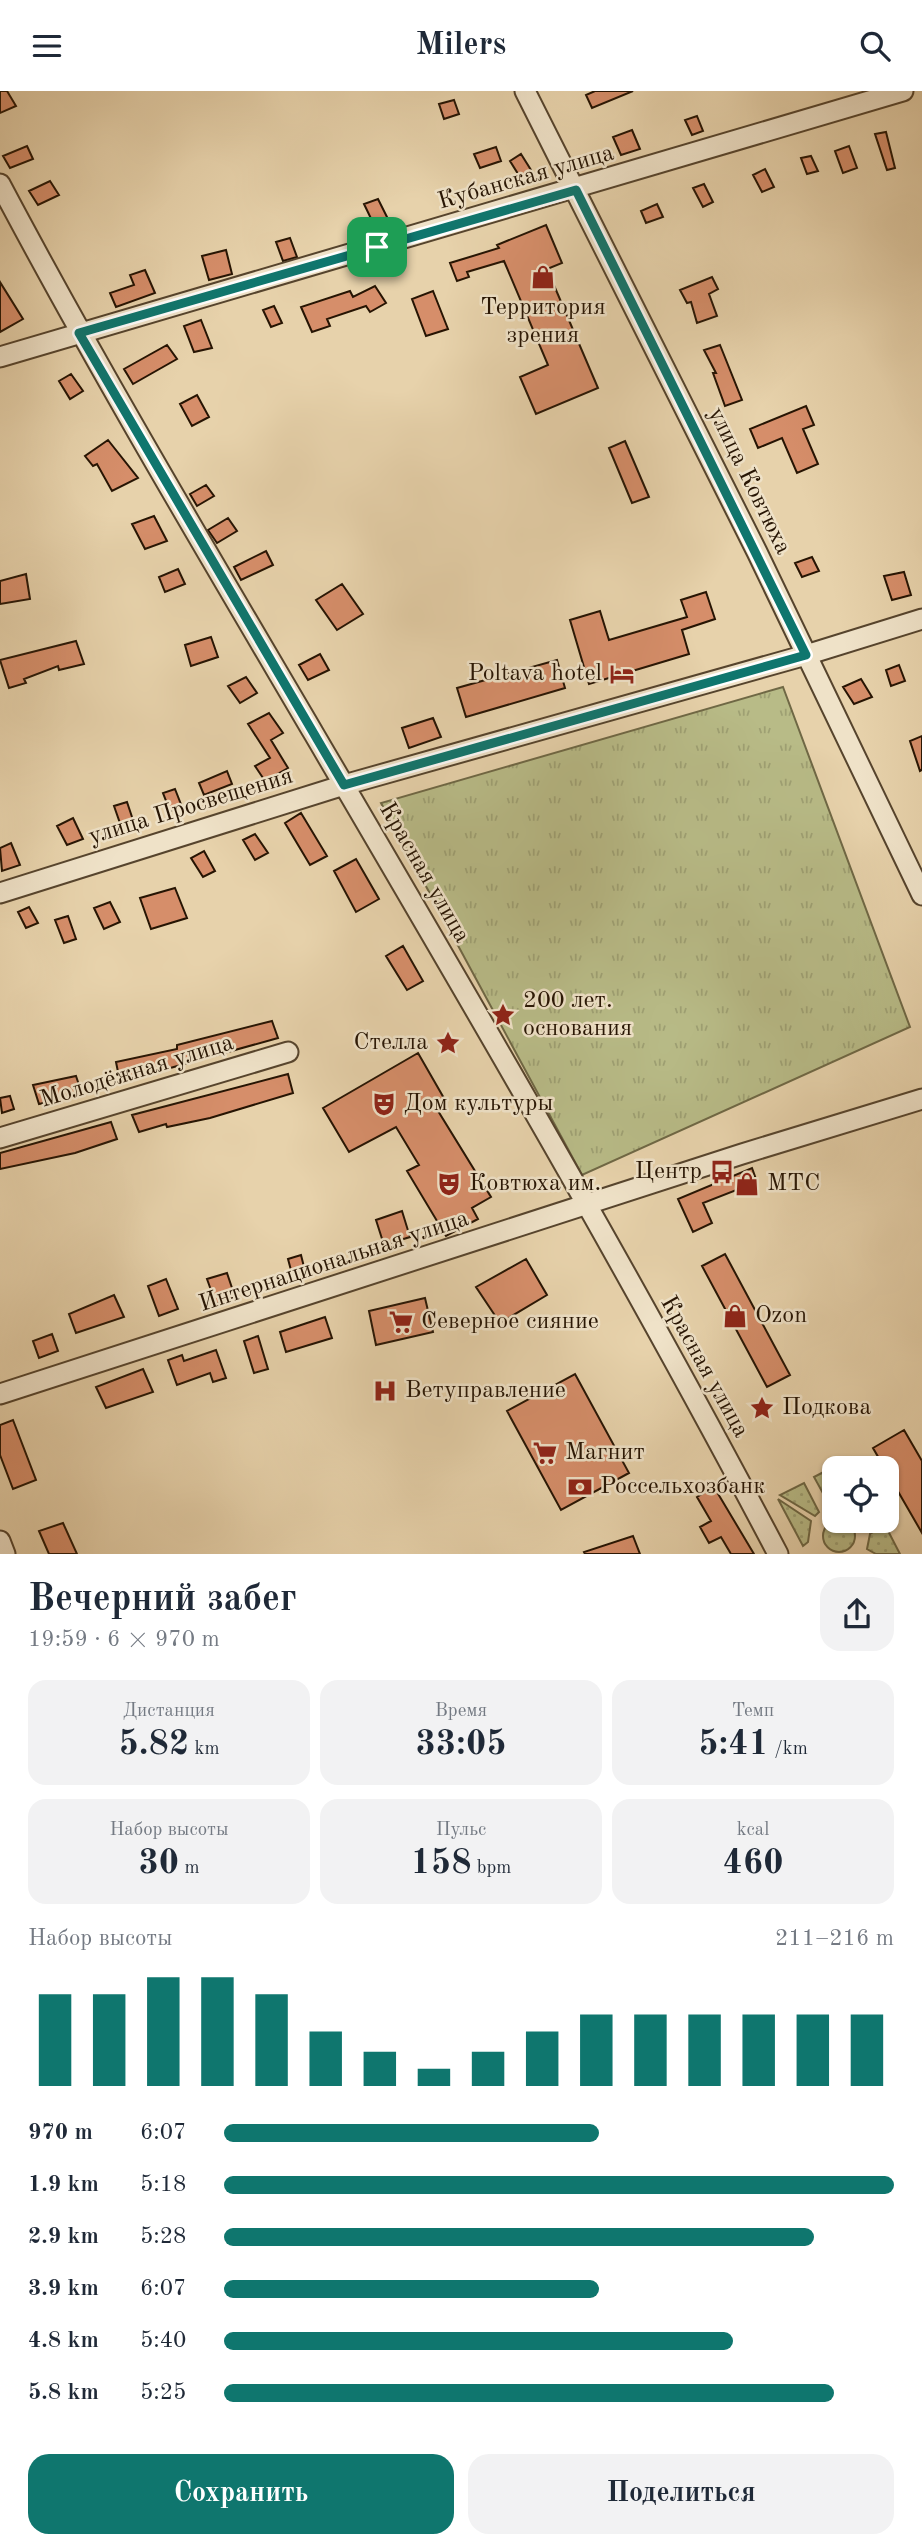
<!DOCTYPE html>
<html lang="ru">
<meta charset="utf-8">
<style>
:root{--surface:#fff;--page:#f2f2f3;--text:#1f2937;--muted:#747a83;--accent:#0f766e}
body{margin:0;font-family:"Old Standard TT",serif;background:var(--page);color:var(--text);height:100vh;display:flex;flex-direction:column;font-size:26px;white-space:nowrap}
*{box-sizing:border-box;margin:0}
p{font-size:23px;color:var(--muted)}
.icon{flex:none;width:38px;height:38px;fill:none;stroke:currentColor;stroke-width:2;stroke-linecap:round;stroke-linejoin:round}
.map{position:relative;height:1463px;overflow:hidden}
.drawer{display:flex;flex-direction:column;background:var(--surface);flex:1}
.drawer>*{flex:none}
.buttons{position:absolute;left:822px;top:1365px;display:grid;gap:14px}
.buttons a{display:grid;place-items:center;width:77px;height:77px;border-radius:14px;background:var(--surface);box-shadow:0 2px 5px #0004;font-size:35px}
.pin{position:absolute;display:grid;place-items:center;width:60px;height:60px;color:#fff;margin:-30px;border-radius:14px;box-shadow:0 4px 10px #0006}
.round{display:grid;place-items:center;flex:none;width:74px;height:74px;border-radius:21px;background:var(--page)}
.headline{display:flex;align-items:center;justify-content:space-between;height:119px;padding:0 28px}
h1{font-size:38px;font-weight:800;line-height:52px}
.figures{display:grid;grid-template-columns:repeat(3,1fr);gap:10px;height:119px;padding:7px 28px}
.figures div{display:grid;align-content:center;border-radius:18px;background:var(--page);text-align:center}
.figures b{font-size:35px;font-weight:800}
.figures small{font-size:19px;font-weight:400}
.figures p{font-size:19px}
.chart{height:196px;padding:14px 28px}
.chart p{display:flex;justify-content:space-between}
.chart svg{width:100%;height:126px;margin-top:7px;stroke:var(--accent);stroke-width:6}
.primary-button{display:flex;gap:14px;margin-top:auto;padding:14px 28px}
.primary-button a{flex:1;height:80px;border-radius:21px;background:var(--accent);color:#fff;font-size:28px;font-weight:800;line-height:80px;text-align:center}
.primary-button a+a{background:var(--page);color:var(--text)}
ul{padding:0 28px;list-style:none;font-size:23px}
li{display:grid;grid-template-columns:112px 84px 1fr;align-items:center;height:52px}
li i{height:18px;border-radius:9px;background:var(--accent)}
header{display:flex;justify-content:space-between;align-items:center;height:91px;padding:0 28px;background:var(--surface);font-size:32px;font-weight:800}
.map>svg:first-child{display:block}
.grass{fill:url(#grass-dots);stroke:#6f6845;stroke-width:2}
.park{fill:url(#park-tufts);stroke:#6f6845;stroke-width:2}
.building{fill:#d68e6a;stroke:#261403;stroke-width:2}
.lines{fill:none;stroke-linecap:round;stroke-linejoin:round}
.minor-casing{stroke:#56442d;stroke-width:23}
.minor{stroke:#efe2c8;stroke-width:19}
.route-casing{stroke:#fff;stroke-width:14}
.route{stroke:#0f766e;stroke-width:9}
.labels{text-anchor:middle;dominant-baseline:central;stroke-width:5;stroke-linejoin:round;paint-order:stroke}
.street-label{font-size:24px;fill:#261403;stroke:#efe2c8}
.poi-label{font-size:24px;fill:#261403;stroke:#efe2c8;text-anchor:start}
</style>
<header><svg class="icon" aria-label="menu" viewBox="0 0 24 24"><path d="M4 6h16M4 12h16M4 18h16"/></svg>Milers<svg class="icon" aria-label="search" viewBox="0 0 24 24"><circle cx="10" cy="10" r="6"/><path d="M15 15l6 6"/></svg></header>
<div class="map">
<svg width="922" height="1463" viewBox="0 0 922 1463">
<defs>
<pattern id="grass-dots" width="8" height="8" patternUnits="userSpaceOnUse" patternTransform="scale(1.75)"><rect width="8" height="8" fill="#b8bb87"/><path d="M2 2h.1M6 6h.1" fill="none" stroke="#9ea073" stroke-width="1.8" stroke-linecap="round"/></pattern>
<pattern id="park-tufts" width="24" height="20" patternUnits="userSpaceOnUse" patternTransform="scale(1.75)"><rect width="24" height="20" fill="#b8bb87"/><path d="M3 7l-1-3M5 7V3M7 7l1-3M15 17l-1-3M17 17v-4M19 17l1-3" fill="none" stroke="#9ea073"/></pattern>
</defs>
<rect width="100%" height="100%" fill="#e7d2ab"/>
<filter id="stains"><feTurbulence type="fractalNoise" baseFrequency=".00286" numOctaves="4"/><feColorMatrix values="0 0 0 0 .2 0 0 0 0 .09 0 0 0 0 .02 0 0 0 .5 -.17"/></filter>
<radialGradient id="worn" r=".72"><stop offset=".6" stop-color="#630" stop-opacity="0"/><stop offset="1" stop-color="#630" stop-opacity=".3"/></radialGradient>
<path class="grass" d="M 841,1372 L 841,1377 L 835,1377 L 835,1414 L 830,1415 L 814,1386 Z
M 804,1392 L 819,1421 L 815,1425 L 780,1404 Z
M 778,1408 L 811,1430 L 808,1451 L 803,1455 Z
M823 1445a16 16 0 1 1 32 0a16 16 0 1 1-32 0Z
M 885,1434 L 900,1463 L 876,1463 L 867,1458 L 870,1443 Z"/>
<path class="park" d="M 783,596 L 910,936 L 582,1084 L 381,712 Z"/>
<path class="building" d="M 0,0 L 7,0 L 16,15 L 0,22 Z
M 595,0 L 633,0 L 592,17 L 586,4 Z
M 454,9 L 459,23 L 444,28 L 439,13 Z
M 697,25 L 703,40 L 692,44 L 685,29 Z
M 632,39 L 640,58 L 621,64 L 613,46 Z
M 886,41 L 895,77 L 887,79 L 875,43 Z
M 27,55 L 33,68 L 10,77 L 3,65 Z
M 849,55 L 857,77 L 843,82 L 835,60 Z
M 496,56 L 501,70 L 480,77 L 474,63 Z
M 521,63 L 531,79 L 520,86 L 510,70 Z
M 811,65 L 818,80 L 807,83 L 801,67 Z
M 765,78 L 774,96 L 762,101 L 753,84 Z
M 50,90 L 59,104 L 38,114 L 29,100 Z
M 704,93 L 713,111 L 703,116 L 693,97 Z
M 378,108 L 391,134 L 377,140 L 364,113 Z
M 657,113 L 663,126 L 646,132 L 641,120 Z
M 546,134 L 562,172 L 547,178 L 598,297 L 536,323 L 520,286 L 548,274 L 504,170 L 467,181 L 469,186 L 457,190 L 450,172 L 499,157 L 497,154 Z
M 290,147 L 297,166 L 283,170 L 276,151 Z
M 226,159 L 232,183 L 209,189 L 202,165 Z
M 145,179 L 155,202 L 116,216 L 110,202 L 134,194 L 130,184 Z
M 712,186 L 718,198 L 709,203 L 717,225 L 697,232 L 691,211 L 687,212 L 680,199 Z
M 0,191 L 23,228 L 0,241 Z
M 375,195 L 386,212 L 370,221 L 366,215 L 327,228 L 330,235 L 312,241 L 301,216 L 350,200 L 353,206 Z
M 433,200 L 448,238 L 426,245 L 412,208 Z
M 274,215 L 282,232 L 271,236 L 263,219 Z
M 201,229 L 212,257 L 194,261 L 184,235 Z
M 167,254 L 177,268 L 133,293 L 124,278 Z
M 720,254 L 742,309 L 725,315 L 713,282 L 716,282 L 704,259 Z
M 71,283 L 83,300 L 70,308 L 59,290 Z
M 197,304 L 209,326 L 192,335 L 180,313 Z
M 806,315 L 814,334 L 803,338 L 818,373 L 797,382 L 782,347 L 758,357 L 750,338 Z
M 108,349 L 138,387 L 112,400 L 97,373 L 93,375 L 85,365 Z
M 625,350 L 649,406 L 632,412 L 609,357 Z
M 206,394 L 214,405 L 197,415 L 190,403 Z
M 154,425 L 167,450 L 145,458 L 132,433 Z
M 228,427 L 237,440 L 217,452 L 208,439 Z
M 266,460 L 273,474 L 241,489 L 234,476 Z
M 812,466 L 819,480 L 802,486 L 795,472 Z
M 178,478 L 185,493 L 165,501 L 159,486 Z
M 904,481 L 911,504 L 892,509 L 884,485 Z
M 26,483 L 30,508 L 0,513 L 0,490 Z
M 342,493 L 363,523 L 337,539 L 316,509 Z
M 706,501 L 715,528 L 682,539 L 689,563 L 589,593 L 570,529 L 600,520 L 609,549 L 687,526 L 681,509 Z
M 211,546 L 218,566 L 191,575 L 185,554 Z
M 76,550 L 84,573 L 59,579 L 58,575 L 24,588 L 26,592 L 9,597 L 0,569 Z
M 320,563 L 329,579 L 308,589 L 299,574 Z
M 557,569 L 565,597 L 466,626 L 457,597 Z
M 899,574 L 905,590 L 891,595 L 886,579 Z
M 246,586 L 257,602 L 240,612 L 228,595 Z
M 861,588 L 872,606 L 854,613 L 843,596 Z
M 269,622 L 283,642 L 271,649 L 288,677 L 265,690 L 255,675 L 270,667 L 248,633 Z
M 433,627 L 441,646 L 409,657 L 402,637 Z
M 922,645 L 922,679 L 920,680 L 910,650 Z
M 227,680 L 232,693 L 204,704 L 199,692 Z
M 175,698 L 182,716 L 170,720 L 163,702 Z
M 127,711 L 134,732 L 121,735 L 114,715 Z
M 301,722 L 327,765 L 310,774 L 285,732 Z
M 73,727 L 83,748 L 67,754 L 57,735 Z
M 255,743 L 268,762 L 255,769 L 243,749 Z
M 11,752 L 20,774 L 2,780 L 0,757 Z
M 204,760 L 215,780 L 203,786 L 191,767 Z
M 356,768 L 379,808 L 356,821 L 334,780 Z
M 175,797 L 187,827 L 151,838 L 140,807 Z
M 110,811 L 120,831 L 104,838 L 94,817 Z
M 29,816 L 38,832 L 26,837 L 18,821 Z
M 68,825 L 76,848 L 64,852 L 55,829 Z
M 403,855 L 423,890 L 407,899 L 386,865 Z
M 272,930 L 278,947 L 120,991 L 116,971 L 177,958 L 177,954 Z
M 418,962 L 445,1009 L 435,1015 L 491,1106 L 472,1117 L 478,1128 L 446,1145 L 407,1080 L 419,1074 L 396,1036 L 349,1061 L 323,1017 Z
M 288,983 L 293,1002 L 210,1027 L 167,1036 L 166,1033 L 139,1041 L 132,1024 Z
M 76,985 L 82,1003 L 39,1013 L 33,994 Z
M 10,1005 L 14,1018 L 2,1022 L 0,1007 Z
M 111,1031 L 117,1048 L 75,1062 L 0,1078 L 0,1062 Z
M 752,1077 L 757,1091 L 703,1112 L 712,1132 L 693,1141 L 678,1108 Z
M 402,1120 L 410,1146 L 384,1154 L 376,1129 Z
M 725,1163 L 790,1284 L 767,1296 L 702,1175 Z
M 301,1164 L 305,1180 L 292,1183 L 288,1168 Z
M 526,1168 L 547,1204 L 500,1232 L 476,1196 Z
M 227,1182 L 235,1206 L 216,1213 L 207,1188 Z
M 166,1188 L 178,1218 L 159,1225 L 148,1195 Z
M 114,1204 L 124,1226 L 76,1242 L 69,1223 Z
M 425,1207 L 433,1241 L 376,1254 L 369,1220 Z
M 325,1226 L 332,1247 L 286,1261 L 280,1241 Z
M 52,1243 L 58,1260 L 39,1267 L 33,1250 Z
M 258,1245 L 268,1278 L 254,1282 L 244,1250 Z
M 216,1259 L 226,1287 L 213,1291 L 210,1282 L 177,1294 L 168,1269 L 182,1264 L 184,1270 Z
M 143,1278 L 153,1301 L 106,1317 L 96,1296 Z
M 575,1283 L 629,1382 L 561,1419 L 507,1320 Z
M 13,1329 L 36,1389 L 13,1398 L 0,1364 L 0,1334 Z
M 904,1339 L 922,1370 L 922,1442 L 873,1357 Z
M 714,1396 L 754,1463 L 731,1463 L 721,1446 L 709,1452 L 700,1436 L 711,1430 L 697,1406 Z
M 63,1432 L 77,1463 L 49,1463 L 39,1440 Z
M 633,1445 L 640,1463 L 585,1463 L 584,1461 Z"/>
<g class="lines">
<g class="minor-casing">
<path id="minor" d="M 525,0 L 757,461 L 922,804
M 0,93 C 99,280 207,461 314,643 C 473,914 632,1185 778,1463
M 0,266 L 903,0
M 0,802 L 344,694 L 806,564 L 922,528
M 0,1047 L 288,961
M 0,1303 L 742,1063 L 922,1008
M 0,1450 L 5,1463"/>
</g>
<use href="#minor" class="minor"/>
</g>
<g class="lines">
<g class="route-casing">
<path id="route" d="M 576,99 L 806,564 L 344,694 L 79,242 Z"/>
</g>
<use href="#route" class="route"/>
</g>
<defs>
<g id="shop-bare" transform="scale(1.89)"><path d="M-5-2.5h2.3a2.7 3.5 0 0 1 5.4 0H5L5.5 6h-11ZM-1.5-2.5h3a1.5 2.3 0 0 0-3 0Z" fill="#8f2418" stroke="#efe2c8" stroke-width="2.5" paint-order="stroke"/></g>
<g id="hotel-bare" transform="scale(1.89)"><path d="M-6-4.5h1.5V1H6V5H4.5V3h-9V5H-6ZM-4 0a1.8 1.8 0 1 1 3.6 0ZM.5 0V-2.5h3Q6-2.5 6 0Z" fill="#8f2418" stroke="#efe2c8" stroke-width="2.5" paint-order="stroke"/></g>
<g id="sight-bare" transform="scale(1.89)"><path d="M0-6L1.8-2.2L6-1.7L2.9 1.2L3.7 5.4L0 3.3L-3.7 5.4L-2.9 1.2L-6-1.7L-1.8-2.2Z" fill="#8f2418" stroke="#efe2c8" stroke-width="2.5" paint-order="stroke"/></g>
<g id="theatre-bare" transform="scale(1.89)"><path d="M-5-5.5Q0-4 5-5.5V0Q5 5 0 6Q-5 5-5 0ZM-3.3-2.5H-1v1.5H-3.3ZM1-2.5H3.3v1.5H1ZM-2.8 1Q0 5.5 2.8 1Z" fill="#8f2418" stroke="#efe2c8" stroke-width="2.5" paint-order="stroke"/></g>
<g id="bus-bare" transform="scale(1.89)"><path d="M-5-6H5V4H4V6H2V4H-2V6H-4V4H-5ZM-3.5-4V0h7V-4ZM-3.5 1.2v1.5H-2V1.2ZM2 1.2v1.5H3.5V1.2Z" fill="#8f2418" stroke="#efe2c8" stroke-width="2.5" paint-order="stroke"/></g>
<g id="supermarket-bare" transform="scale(1.89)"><path d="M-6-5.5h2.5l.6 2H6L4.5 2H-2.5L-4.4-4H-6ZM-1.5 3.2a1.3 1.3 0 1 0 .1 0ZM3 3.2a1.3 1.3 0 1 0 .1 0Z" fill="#8f2418" stroke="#efe2c8" stroke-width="2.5" paint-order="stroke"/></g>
<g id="hospital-bare" transform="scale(1.89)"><path d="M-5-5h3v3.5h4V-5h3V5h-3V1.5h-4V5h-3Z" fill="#8f2418" stroke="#efe2c8" stroke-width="2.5" paint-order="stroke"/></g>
<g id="bank-bare" transform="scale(1.89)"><path d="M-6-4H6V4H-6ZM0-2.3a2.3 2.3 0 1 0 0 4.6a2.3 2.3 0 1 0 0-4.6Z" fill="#8f2418" stroke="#efe2c8" stroke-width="2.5" paint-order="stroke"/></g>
</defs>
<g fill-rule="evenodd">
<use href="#shop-bare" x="543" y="186"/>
<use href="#hotel-bare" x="622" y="583"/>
<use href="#sight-bare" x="503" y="924"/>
<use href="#sight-bare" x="448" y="952"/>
<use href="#theatre-bare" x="384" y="1013"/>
<use href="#bus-bare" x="722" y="1081"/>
<use href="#theatre-bare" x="449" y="1093"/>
<use href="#shop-bare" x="747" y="1093"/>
<use href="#shop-bare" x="735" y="1225"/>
<use href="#supermarket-bare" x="401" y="1231"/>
<use href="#hospital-bare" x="385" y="1300"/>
<use href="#sight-bare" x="762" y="1317"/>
<use href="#supermarket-bare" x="545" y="1362"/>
<use href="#bank-bare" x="580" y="1396"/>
</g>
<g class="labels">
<g class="street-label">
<text transform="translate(526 87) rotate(-16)">Кубанская улица</text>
<text transform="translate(749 390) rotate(64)">улица Ковтюха</text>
<text transform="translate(191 716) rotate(-17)">улица Просвещения</text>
<text transform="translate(424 782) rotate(60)">Красная улица</text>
<text transform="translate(137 981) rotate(-17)">Молодёжная улица</text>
<text transform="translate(334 1171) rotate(-18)">Интернациональная улица</text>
<text transform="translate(704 1276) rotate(61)">Красная улица</text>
</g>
<g class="poi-label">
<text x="543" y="217" text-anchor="middle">Территория<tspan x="543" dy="28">зрения</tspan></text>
<text x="602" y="583" text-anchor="end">Poltava hotel</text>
<text x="523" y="910">200 лет.<tspan x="523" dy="28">основания</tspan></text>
<text x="428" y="952" text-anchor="end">Стелла</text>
<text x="404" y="1013">Дом культуры</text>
<text x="702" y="1081" text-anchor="end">Центр</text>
<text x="469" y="1093">Ковтюха им.</text>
<text x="767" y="1093">МТС</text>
<text x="755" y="1225">Ozon</text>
<text x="421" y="1231">Северное сияние</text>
<text x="405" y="1300">Ветуправление</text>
<text x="782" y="1317">Подкова</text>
<text x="565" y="1362">Магнит</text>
<text x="600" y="1396">Россельхозбанк</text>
</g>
</g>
<rect width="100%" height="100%" filter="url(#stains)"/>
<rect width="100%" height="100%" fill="url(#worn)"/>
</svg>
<div class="buttons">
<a><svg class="icon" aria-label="locate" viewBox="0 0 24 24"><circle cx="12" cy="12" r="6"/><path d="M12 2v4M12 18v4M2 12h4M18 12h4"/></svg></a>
</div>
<div class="pin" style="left:377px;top:156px;background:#1e9e55"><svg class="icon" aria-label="arrive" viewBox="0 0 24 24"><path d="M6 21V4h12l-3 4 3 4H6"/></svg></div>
</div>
<section class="drawer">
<div class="headline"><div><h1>Вечерний забег</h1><p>19:59 · 6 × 970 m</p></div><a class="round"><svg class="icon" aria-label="share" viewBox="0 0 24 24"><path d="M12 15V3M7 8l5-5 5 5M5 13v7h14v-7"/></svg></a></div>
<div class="figures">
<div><p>Дистанция</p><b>5.82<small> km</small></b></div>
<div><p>Время</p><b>33:05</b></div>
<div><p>Темп</p><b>5:41<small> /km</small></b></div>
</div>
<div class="figures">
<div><p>Набор высоты</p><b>30<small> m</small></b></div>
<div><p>Пульс</p><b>158<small> bpm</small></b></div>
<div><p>kcal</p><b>460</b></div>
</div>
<div class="chart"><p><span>Набор высоты</span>211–216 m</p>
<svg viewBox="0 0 160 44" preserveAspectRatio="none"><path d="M5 44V12M15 44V12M25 44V6M35 44V6M45 44V12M55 44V25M65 44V32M75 44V38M85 44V32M95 44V25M105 44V19M115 44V19M125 44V19M135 44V19M145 44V19M155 44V19"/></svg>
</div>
<ul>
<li><b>970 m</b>6:07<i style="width:56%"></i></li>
<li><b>1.9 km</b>5:18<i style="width:100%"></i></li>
<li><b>2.9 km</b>5:28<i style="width:88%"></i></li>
<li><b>3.9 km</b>6:07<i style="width:56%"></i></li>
<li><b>4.8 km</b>5:40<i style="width:76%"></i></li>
<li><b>5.8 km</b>5:25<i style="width:91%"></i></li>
</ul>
<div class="primary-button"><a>Сохранить</a><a>Поделиться</a></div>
</section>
